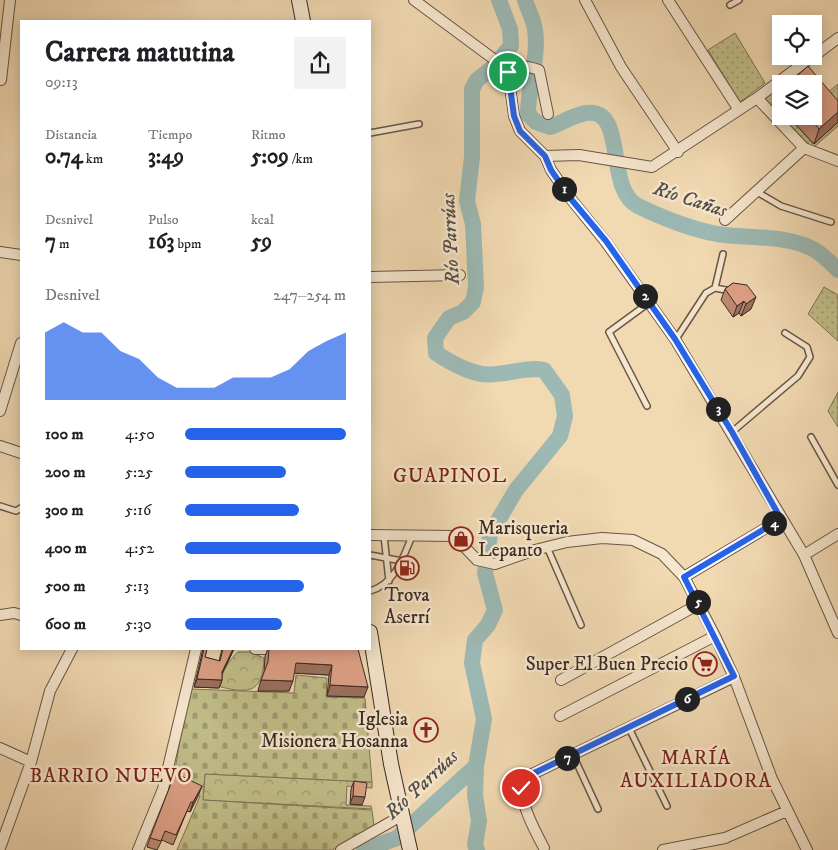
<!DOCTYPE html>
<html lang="es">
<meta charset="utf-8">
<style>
:root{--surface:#fff;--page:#f2f2f2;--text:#202124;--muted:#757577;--accent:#2563eb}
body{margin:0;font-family:"IM FELL DW Pica",serif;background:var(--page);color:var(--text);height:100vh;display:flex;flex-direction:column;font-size:19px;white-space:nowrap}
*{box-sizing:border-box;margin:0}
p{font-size:16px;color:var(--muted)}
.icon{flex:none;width:28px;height:28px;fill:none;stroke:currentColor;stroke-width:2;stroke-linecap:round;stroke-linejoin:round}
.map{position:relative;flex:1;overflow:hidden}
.panel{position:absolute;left:20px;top:20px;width:351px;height:630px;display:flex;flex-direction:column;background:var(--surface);border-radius:0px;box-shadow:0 2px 12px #0003}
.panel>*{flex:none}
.fabs{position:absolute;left:772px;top:15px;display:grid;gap:10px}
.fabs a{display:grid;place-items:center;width:50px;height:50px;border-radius:0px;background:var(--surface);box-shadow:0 2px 12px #0003;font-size:25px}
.pin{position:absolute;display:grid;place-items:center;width:42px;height:42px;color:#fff;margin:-21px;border:2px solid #fff;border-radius:50%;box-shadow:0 1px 5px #0007}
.km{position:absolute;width:25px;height:25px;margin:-12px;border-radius:50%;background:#222;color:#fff;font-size:14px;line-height:25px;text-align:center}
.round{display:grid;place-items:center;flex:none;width:52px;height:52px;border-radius:0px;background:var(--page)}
.head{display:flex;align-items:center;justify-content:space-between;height:85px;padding:0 25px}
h1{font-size:28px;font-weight:700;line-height:38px}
.stats{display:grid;grid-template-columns:repeat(3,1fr);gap:8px;height:85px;padding:5px 25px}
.stats div{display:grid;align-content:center}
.stats b{font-size:21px;font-weight:700}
.stats small{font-size:14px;font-weight:400}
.stats p{font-size:14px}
.chart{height:140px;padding:10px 25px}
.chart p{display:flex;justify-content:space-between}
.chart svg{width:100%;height:90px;margin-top:5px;fill:var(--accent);opacity:.7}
ul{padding:0 25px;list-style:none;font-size:16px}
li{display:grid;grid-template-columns:80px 60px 1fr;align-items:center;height:38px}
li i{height:12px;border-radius:6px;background:var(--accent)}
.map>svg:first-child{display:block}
.forest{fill:url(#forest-crowns);stroke:#7d7456}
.cemetery{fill:url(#cemetery-stones);stroke:#7d7456}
.park{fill:url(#park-dots);stroke:#7d7456}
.garden{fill:url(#garden-furrows);stroke:#7d7456}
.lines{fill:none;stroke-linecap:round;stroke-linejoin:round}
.river{stroke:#9cb9b4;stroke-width:16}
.lane-casing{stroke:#675647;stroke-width:8}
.street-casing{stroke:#675647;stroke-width:12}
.secondary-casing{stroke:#392a23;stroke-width:16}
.lane{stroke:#f6e6cd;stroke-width:5}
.street{stroke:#f6e6cd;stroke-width:10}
.secondary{stroke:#f6e6cd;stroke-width:14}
.wall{fill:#bf8a73;stroke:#392a23}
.shaded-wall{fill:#9b705e;stroke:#392a23}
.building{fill:#dea086;stroke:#392a23}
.route-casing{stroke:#fff;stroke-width:10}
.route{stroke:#2563eb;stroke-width:6}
.labels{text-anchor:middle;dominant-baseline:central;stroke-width:5;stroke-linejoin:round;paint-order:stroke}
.poi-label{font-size:19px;fill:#392a23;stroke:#f6e6cd;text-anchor:end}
.water-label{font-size:20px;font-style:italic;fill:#524e47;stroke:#f6e6cd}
.neighbourhood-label{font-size:20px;letter-spacing:1px;fill:#7a1f14;stroke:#f6e6cd}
</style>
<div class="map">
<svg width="838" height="850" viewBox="0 0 838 850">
<defs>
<pattern id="forest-crowns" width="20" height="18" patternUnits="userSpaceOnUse" patternTransform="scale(1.25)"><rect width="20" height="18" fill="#c1bd88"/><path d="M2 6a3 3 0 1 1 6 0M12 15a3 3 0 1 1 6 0" fill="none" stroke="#9e9a6f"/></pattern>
<pattern id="cemetery-stones" width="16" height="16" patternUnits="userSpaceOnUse" patternTransform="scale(1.25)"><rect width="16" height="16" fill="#c1bd88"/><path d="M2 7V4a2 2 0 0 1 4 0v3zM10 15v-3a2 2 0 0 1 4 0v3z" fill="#9e9a6f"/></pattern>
<pattern id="park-dots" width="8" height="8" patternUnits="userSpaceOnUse" patternTransform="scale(1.25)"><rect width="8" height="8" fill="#c1bd88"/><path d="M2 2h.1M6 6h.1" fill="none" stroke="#9e9a6f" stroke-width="1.8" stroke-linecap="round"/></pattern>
<pattern id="garden-furrows" width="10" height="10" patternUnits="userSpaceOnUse" patternTransform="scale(1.25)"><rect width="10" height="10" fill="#c1bd88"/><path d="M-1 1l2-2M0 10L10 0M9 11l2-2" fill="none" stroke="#9e9a6f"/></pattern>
</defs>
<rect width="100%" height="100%" fill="#f1d9b2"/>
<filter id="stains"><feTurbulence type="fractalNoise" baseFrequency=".004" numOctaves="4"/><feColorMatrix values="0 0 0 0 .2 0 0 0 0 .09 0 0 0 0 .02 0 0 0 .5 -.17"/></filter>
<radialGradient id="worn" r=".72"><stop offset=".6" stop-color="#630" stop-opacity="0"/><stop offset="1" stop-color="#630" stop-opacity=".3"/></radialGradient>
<path class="forest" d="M 238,652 L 250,652 L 264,658 C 263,690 252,695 221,687 C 218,676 230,659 238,652 Z
M 205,774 L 372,782 L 372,788 L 347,786 L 346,805 L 371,806 L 372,809 L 203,800 Z"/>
<path class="cemetery" d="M 296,675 L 327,678 L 326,697 L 365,698 L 372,782 L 205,774 L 203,800 L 372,810 L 374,826 L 332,850 L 177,850 L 200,796 L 173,781 L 189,689 L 294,693 Z"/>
<path class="park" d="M 735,33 L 765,83 L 740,102 L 708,50 Z
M 824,287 L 838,295 L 838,341 L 808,314 Z
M 838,392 L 838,427 L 828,411 Z"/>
<path class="garden" d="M 807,66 L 828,92 L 838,84 L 838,126 L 813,148 L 764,100 L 781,84 L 781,101 L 777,104 L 781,109 L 781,116 L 788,116 L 813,144 L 838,122 L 814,84 L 782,84 Z"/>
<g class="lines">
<path class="river" d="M 525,0 C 528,10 534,20 535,30 C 539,57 528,86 528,114 L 536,122 L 550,127 C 561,123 574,115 586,113 C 628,107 604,189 638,206 C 663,218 690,229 717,234 C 748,239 787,234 815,250 C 823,255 831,263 838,270
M 476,766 L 475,795 L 479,821 L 475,845 L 477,850
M 364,850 L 397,838 L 476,766 L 484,719 L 472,663 L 475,640 L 488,625 L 495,610 L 485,573 L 490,534 L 516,490 L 560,436 L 565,416 L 562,395 L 544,370 C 523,366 503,377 482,374 C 465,371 451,363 436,353 L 435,338 L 449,318 L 463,312 L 473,302 L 476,287 L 473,224 L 467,201 L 472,157 L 472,89 L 477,80 L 492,68 L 511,46 L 510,29 L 499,0"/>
<g class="lane-casing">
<path id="lane" d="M 730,5 L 739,0
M 370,133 L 419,124
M 757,192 L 781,206 L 831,222
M 715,288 L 723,254
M 676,339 L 706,293 L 715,288 L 731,291
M 647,406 L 609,332 L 650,302
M 732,432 L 798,376 L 810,357 L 807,347 L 785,333
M 811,437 L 838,485
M 0,506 L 16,511 L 21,508
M 384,536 L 389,581
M 547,547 L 581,625
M 370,555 L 402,561
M 370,591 C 395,584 403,558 412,536
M 629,728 L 667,806
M 573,755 L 598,809"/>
</g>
<g class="street-casing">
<path id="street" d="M 414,0 L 503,66 L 508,72 L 514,116 L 520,131 L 545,156 L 551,170 L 571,199 L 605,241 L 675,339 L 804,555 L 838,633
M 585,0 L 621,67 L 678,152
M 668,0 L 739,110
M 814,56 L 838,38
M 508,72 C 519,64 527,66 539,70 L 548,114
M 1,80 L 10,0
M 757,98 L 804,148 L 838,161
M 545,156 L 579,155 L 652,167 L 757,98 L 813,56
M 725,220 L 804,148
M 0,252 L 21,255
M 370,277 L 460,275
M 0,411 L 21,343
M 0,446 L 21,453
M 370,535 L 454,536 L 477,560 L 495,564 L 535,550 L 567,542 L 602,538 L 633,540 L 662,554 L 684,577 L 715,636 L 734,677 L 772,779 L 807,850
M 804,555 L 838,534
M 684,577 L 781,519
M 0,615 L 14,613 L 21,615
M 255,649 L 267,649
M 561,680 L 699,604
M 560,716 L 715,636
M 0,748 L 31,762
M 0,848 L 31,762 L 50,691 L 72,649
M 544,848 C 536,833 514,793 524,778 L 734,677
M 138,850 L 163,789 L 196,649
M 341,850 L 401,816
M 663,850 L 725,838 L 787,811"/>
</g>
<g class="secondary-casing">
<path id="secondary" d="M 299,0 L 303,21
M 370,632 L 391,764 L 410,850"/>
</g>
<use href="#lane" class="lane"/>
<use href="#street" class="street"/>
<use href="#secondary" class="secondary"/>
</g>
<path class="wall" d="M 781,93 L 781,109 L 777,104 Z
M 788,116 L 814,116 L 838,122 L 814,144 Z
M 733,283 L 751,309 L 741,316 L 739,313 L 733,317 L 721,300 L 725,289 Z
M 203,649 L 207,649 L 205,657 L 219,661 L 222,649 L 234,649 L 222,674 L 222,680 L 219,688 L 194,687 Z
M 268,649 L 358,649 L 364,697 L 327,696 L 329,675 L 294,673 L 289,691 L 258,691 L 264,672 L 265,656 Z
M 354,781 L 362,805 L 350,804 L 351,789 Z
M 198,796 L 190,812 L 187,811 L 173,845 L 162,840 L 157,850 L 147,847 L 150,838 Z"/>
<path class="shaded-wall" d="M 838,112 L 838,122 L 814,144 L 819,129 Z
M 756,297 L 751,309 L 741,316 L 746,304 Z
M 744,301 L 739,313 L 733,317 L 737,306 Z
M 233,649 L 232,653 L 219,680 L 222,672 Z
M 296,663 L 332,665 L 329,675 L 292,673 Z
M 197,679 L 222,680 L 219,688 L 194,687 Z
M 261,680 L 293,681 L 289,691 L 258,691 Z
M 330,685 L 368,687 L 364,697 L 327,696 Z
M 202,786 L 198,796 L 190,812 L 193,802 Z
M 353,796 L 365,797 L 362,805 L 350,804 Z"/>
<path class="building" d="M 808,66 L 838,101 L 838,112 L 819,129 L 808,116 L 814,116 L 814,84 L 788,84 Z
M 733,283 L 747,285 L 756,297 L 746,304 L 744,301 L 737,306 L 725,289 Z
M 204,649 L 207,649 L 205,657 L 220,661 L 223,649 L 233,649 L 222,672 L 222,680 L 197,679 Z
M 269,649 L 358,649 L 368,687 L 330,685 L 332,665 L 296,663 L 293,681 L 261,680 L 268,662 Z
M 175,773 L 202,786 L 193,802 L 191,802 L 176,835 L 165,831 L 161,841 L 150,838 Z
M 354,781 L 367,783 L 365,797 L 353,796 Z"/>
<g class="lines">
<g class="route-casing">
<path id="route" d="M 508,72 L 514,116 L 520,131 L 545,156 L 551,170 L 571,199 L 606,241 L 675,339 L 732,432 L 781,519 L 684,577 L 734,676 L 524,778 L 521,788"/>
</g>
<use href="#route" class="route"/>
</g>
<defs>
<g id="shop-ring" transform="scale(1.25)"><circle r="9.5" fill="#f6e6cd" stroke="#8f2418" stroke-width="1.5"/><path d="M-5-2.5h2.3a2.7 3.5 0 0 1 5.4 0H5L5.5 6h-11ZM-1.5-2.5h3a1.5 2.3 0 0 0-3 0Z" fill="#8f2418"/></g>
<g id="fuel-ring" transform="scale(1.25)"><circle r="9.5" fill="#f6e6cd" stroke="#8f2418" stroke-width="1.5"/><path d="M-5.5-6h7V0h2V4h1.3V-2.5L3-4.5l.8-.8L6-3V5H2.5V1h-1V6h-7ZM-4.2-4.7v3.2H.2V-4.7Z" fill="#8f2418"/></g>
<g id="supermarket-ring" transform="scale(1.25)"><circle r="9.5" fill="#f6e6cd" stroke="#8f2418" stroke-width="1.5"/><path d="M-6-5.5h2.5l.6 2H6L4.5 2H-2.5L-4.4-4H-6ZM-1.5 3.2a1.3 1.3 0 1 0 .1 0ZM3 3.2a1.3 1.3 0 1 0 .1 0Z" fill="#8f2418"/></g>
<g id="church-ring" transform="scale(1.25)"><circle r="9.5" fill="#f6e6cd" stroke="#8f2418" stroke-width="1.5"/><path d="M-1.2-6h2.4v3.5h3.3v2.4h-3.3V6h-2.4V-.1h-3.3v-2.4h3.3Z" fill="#8f2418"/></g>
</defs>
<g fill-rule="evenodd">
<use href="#shop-ring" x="461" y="539"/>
<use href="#fuel-ring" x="407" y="568"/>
<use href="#supermarket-ring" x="705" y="664"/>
<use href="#church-ring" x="426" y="730"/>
</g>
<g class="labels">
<g class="poi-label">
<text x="478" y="528" text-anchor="start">Marisqueria<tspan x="478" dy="22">Lepanto</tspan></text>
<text x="407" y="595" text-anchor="middle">Trova<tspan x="407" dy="22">Aserrí</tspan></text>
<text x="688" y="664">Super El Buen Precio</text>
<text x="408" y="719">Iglesia<tspan x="408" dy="22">Misionera Hosanna</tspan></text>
</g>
<g class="water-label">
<text transform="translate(690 200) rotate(18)">Río Cañas</text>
<text transform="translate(451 239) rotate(-93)">Río Parrúas</text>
<text transform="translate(422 785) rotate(-43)">Río Parrúas</text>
</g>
<g class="neighbourhood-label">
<text x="450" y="476">GUAPINOL</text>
<text x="696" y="758">MARÍA<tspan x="696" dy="23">AUXILIADORA</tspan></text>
<text x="111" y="776">BARRIO NUEVO</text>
</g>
</g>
<rect width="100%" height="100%" filter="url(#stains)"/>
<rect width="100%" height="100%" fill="url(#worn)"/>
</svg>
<div class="fabs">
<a><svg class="icon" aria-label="locate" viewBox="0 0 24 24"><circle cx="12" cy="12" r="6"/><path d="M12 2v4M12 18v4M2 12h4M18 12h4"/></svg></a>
<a><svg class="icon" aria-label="layers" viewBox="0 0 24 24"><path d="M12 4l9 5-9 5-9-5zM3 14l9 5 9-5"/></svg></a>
</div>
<div class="pin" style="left:508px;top:72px;background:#1e9e55"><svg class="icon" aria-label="arrive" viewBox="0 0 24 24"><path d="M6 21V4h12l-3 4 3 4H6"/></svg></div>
<div class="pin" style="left:521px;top:788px;background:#d93025"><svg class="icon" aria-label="check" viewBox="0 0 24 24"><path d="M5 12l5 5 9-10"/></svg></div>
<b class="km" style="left:564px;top:189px">1</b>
<b class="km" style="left:645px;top:296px">2</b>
<b class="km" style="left:718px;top:409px">3</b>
<b class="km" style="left:774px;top:523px">4</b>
<b class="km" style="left:698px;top:602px">5</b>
<b class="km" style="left:687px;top:699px">6</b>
<b class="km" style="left:567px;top:758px">7</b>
<section class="panel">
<div class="head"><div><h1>Carrera matutina</h1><p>09:13</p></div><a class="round"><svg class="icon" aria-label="share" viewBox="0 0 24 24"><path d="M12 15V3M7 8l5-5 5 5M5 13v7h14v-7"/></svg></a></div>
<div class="stats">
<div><p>Distancia</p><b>0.74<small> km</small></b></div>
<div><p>Tiempo</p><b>3:49</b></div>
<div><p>Ritmo</p><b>5:09<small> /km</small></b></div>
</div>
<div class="stats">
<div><p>Desnivel</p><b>7<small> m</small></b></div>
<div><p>Pulso</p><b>163<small> bpm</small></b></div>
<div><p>kcal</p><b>59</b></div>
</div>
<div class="chart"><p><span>Desnivel</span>247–254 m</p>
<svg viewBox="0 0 160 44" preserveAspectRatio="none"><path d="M0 44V11L10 6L20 11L30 11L40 20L50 24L60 33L70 38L80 38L90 38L100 33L110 33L120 33L130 29L140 20L150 15L160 11V44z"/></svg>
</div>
<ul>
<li><b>100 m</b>4:50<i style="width:100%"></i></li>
<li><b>200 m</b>5:25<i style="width:63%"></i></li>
<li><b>300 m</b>5:16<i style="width:71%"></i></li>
<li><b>400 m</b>4:52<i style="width:97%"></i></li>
<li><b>500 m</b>5:13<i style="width:74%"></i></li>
<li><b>600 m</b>5:30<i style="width:60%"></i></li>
</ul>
</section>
</div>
